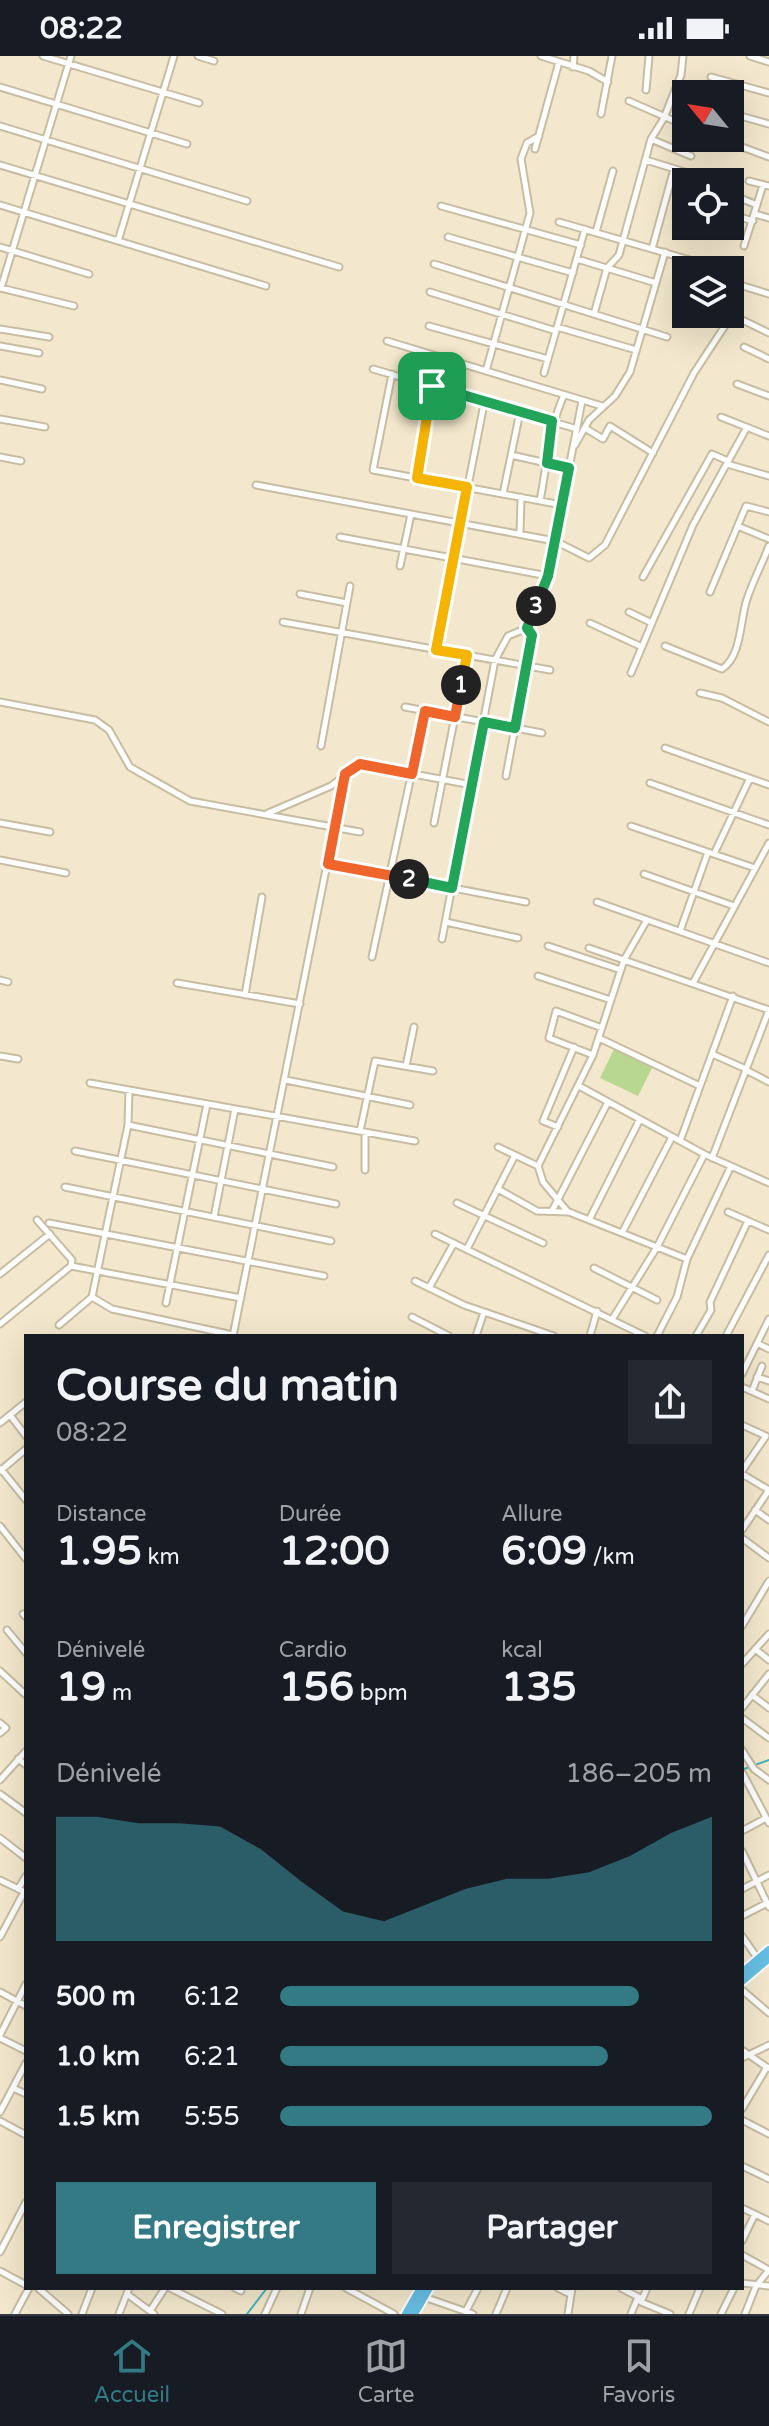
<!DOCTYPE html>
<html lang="fr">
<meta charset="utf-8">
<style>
:root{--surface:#171b24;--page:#242831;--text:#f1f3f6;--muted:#9ea1a6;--line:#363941;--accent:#337a85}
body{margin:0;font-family:"Varela Round",sans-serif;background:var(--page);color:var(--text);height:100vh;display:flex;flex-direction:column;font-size:30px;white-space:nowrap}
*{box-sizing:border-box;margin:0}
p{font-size:26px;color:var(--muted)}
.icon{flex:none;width:44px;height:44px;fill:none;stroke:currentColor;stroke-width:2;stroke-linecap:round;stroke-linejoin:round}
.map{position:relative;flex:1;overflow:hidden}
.sheet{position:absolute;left:24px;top:1278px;width:720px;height:956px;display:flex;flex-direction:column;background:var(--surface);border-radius:0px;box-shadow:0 8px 32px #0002}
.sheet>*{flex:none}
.needle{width:52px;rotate:300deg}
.buttons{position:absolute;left:672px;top:24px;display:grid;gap:16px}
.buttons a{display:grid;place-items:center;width:72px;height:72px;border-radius:0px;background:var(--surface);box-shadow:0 8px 32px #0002;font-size:40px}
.pin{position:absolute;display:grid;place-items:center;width:68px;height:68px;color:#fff;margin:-34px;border-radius:16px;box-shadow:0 4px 12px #0006}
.km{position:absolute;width:40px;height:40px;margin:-20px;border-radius:50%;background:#222;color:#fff;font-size:22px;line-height:40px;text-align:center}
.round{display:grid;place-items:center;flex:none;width:84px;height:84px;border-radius:0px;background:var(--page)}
.overview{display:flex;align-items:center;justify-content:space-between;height:136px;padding:0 32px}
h1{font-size:44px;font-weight:700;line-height:60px}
.metrics{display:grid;grid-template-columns:repeat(3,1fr);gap:12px;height:136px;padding:8px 32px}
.metrics div{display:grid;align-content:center}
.metrics b{font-size:40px;font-weight:700}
.metrics small{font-size:22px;font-weight:400}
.metrics p{font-size:22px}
.chart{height:224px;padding:16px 32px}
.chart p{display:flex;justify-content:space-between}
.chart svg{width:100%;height:144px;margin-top:8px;fill:var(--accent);opacity:.7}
.button{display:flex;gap:16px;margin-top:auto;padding:16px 32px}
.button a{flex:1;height:92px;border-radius:0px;background:var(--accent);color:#fff;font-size:32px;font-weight:700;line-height:92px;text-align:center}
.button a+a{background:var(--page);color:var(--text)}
ul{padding:0 32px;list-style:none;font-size:26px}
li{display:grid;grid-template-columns:128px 96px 1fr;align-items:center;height:60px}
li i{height:20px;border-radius:10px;background:var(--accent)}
.status{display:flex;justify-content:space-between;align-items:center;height:56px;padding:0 40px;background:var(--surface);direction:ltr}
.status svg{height:22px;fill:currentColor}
.tab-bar{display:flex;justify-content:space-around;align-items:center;height:112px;border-top:2px solid var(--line);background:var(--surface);font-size:22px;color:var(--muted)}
.tab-bar a{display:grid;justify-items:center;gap:4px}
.tab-bar .current{color:var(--accent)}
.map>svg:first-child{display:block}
.green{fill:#b8d891}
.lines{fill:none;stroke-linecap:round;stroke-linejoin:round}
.stream{stroke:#43b5b7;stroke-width:2}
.minor-casing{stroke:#c7bda2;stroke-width:9}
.trunk-casing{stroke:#fff;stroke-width:12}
.minor{stroke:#fff;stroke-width:5}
.trunk{stroke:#66bfe4;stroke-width:8}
.split-1-casing{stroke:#fff;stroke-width:16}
.split-2-casing{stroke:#fff;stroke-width:16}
.split-3-casing{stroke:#fff;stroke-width:16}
.split-4-casing{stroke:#fff;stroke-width:16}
.split-1{stroke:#f5b400;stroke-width:10}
.split-2{stroke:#f0652b;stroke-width:10}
.split-3{stroke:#22a559;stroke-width:10}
.split-4{stroke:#22a559;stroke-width:10}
</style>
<div class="status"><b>08:22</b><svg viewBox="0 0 49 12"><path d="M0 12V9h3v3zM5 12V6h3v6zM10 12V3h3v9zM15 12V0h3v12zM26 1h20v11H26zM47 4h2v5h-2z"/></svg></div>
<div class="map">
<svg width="769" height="2258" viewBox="0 0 769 2258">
<rect width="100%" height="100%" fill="#f3e8cd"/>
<path class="green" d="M 614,993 L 652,1012 L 638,1040 L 600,1022 Z"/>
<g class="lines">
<path class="stream" d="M 755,1709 L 769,1704
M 742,1714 L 749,1711
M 247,2258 L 267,2232"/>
<g class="minor-casing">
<path id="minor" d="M 43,0 L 199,47
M 198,0 L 214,5
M 541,0 L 589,15 L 608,26
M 750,0 L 769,6
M 573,11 L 574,0
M 711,21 L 769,37
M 0,31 L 187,88
M 646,34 L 649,0
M 629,45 L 686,70
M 730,57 L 769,68
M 601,58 L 612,0
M 0,70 L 247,145
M 718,82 L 769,101
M 651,83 L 691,100
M 535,93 L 559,6
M 646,104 L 714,125
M 0,109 L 339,211
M 749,125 L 769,130
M 730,138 L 757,149
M 0,149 L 266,230
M 441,150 L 581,189
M 730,158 L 753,165
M 755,158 L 769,162
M 559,166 L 707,209
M 596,176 L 613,115
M 448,181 L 573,217
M 118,185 L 174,0
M 744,190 L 763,129
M 0,191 L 89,218
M 652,193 L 674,113
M 577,203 L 656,227
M 434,208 L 667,281
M 743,230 L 769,238
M 1,232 L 71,0
M 1,232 L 74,250
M 430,236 L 556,275
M 594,258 L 607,212 L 619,199 L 651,83 L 664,62 L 681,19 L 683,0
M 429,270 L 548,303
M 557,271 L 636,294
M 0,273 L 49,281
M 387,285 L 602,350
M 0,290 L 39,297
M 744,291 L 769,303
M 373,313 L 577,373
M 486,315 L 530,157 L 521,103 L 527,87 L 539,80
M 544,317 L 585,173
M 392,318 L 373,414 L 562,449
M 0,324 L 42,333
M 737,328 L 769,340
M 721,361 L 769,380
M 0,363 L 45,371
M 585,372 L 603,383 L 610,370 L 653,397
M 575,389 L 589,364 L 615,340 L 630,316 L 665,196
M 511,399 L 569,412
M 0,401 L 21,405
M 727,408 L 769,420
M 417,422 L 432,330
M 256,429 L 555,485 L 589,502 L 605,489 L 694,317 L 732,259 L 769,277
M 503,438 L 520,356
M 540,445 C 547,409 549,372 564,339
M 740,471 L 769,483
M 520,478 L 521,441
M 340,481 L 548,520
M 400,510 L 411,458
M 643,521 L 712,398 L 728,405
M 710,536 L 746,450 L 769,456
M 300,538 L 347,547
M 629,556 L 652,567
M 283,566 L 550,614
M 590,567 L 642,591
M 665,590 L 722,613 C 742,600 740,563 747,543 C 753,525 762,508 769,490
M 436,594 L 483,353
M 631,617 L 693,469 L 747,371
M 700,637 L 722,642 L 769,666
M 0,646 L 95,664 L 109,674 L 130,711 L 190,745 L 360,776
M 405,651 L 542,677
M 321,690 L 350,530
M 665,692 L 769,729
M 506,720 L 532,579 L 527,572
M 650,727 L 769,769
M 266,758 L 331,730 L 360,708 L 472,729
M 0,767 L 50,776
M 434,767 L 467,599
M 631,770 L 755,812
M 714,798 L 750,722
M 0,804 L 66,817
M 328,808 L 526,846
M 644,818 L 734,850
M 597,846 L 769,907
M 446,866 L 518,882
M 680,875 L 708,796
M 442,883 L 495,604 L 508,580 L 527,572 L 548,520 L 582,345
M 548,890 L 621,914
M 589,892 L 769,954
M 372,901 L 425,655
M 538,920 L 611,944
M 0,924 L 8,926
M 177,927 L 300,948
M 693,927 L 769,787
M 245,939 L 262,841
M 599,982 L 700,1030
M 712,998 L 746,1013
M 593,999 L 549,982 L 556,955 L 602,972
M 0,1000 L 18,1003
M 406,1010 L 414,971
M 746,1014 L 769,1026
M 286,1024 L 410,1049
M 90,1027 L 415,1085
M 579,1030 L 704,1098 L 769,1127
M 128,1069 L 333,1111
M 558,1071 L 543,1065 L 574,991
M 360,1075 L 375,1005 L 433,1015
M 365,1076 L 365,1114
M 680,1085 L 733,940
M 498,1091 L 538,1110 L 543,1126 L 568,1156
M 75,1095 L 336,1148
M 712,1102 L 769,954
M 538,1110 L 593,999 L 624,904 L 647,864
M 65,1131 L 331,1185
M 498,1133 L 537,1155 L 569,1156 L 687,1203
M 457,1147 L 543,1187
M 552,1155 L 608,1046
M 728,1156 L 769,1174
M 214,1161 L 235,1053
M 37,1164 L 72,1204 L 71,1210
M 589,1164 L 640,1063
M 49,1167 L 324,1220
M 622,1177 L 672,1081
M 435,1178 L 645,1280
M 467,1193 L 515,1099
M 594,1212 L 657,1244
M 0,1218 L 50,1178
M 415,1225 L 464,1249 L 554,1280
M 429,1232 L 454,1187
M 92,1241 L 112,1253 L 233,1279
M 166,1247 L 207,1048
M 412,1261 L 449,1280
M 613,1262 L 657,1191 L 704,1099
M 0,1268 L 71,1210 L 241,1242
M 59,1269 L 92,1241 L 128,1069 L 129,1034
M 233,1280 L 345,718
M 476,1280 L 484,1256
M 590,1280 L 597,1255
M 657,1280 L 677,1241 L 687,1203 L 731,1110
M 696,1280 L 711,1254 L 710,1246 L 748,1165
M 726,1280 L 769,1199
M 757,1287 L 769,1293
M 742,1318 L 769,1263
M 757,1321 L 769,1325
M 742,1331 L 769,1343
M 752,1335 L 762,1310
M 10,1359 L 26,1380
M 0,1367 L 26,1346
M 742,1369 L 766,1380 L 742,1415
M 1,1413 L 26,1444
M 0,1415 L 26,1393
M 742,1418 L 769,1434
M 755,1454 L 769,1464
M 0,1470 L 26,1503
M 742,1474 L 769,1434
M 742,1482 L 769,1502
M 23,1558 L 26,1561
M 742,1570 L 769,1525
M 7,1574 L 26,1597
M 755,1593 L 769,1604
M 742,1608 L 769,1578
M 0,1615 L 26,1639
M 752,1639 L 769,1652
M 742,1652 L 769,1618
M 742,1662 L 769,1682
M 0,1667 L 6,1672 L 0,1677
M 742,1694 L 754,1713 L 769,1724
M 18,1703 L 26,1709
M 743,1718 L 769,1767
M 0,1724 L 26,1695
M 0,1738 L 26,1757
M 742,1775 L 766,1762
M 0,1782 L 26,1802
M 742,1795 L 769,1851
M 0,1824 L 25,1836
M 18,1833 L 26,1820
M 742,1833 L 769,1819
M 742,1860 L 767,1847
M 742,1880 L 758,1903
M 0,1881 L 24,1836
M 742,1934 L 769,1957
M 0,1936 L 26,1950
M 0,1979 L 26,1928
M 0,1982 L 26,1995
M 742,1994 L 768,2012
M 742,2002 L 769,1989
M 13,2032 L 26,2038
M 742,2053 L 767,2011
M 0,2056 L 26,2007
M 742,2064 L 769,2078
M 0,2065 L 26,2079
M 742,2110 L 769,2123
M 742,2152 L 769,2165
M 742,2185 L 755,2158
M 0,2196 L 26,2146
M 742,2199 L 769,2214
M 0,2215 L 26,2229
M 742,2227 L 769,2230
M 38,2232 L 68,2258
M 170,2232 L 222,2258
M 235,2232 L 241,2235
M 346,2232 L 394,2258
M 558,2232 L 570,2238
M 621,2232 L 642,2243
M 647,2232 L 641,2246 L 670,2258
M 127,2238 L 154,2258
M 424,2241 L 473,2258
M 150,2255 L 165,2232
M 466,2255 L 478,2232
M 15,2258 L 29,2232
M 82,2258 L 92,2232
M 119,2258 L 129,2232
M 265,2258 L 277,2232
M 301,2258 L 310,2232
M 496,2258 L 507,2232
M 568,2258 L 572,2232
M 631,2258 L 638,2241
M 689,2258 L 700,2232
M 721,2258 L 734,2232
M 745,2258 L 756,2230 L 769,2214"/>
</g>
<g class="trunk-casing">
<path id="trunk" d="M 742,1917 L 769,1894
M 742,1925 L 769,1902
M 406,2258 L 421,2232
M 414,2258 L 429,2232"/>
</g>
<use href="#minor" class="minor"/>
<use href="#trunk" class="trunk"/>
</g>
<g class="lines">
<g class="split-1-casing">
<path id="split-1" d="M 432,330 L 417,422 L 467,431 L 436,594 L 467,599 L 461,629"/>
</g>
<g class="split-2-casing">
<path id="split-2" d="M 409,823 L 328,808 L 345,718 L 360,708 L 412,718 L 425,655 L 455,661 L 461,629"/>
</g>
<g class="split-3-casing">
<path id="split-3" d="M 409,823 L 452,832 L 484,666 L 515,672 L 532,579 L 527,572 L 536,550"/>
</g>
<g class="split-4-casing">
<path id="split-4" d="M 432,330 L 552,365 L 547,407 L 569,412 L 548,520 L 536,550"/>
</g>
<use href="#split-1" class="split-1"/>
<use href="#split-2" class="split-2"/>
<use href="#split-3" class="split-3"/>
<use href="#split-4" class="split-4"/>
</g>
</svg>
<div class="buttons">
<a><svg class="needle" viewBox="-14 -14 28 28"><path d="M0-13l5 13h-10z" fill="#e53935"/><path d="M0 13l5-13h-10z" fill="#9ea1a6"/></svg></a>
<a><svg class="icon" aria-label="locate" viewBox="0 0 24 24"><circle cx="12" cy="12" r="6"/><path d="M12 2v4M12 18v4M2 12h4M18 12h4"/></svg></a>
<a><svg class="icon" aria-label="layers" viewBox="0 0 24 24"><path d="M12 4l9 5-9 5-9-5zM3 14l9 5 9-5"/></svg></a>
</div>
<div class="pin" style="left:432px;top:330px;background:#1e9e55"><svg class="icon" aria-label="arrive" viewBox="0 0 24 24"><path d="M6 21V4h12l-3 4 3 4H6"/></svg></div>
<b class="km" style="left:461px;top:629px">1</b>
<b class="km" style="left:409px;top:823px">2</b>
<b class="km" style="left:536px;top:550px">3</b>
<section class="sheet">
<div class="overview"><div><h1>Course du matin</h1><p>08:22</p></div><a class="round"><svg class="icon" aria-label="share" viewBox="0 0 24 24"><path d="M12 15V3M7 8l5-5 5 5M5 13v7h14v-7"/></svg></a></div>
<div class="metrics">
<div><p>Distance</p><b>1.95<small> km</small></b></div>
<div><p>Durée</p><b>12:00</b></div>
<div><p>Allure</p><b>6:09<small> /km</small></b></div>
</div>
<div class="metrics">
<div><p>Dénivelé</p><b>19<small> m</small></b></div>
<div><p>Cardio</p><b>156<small> bpm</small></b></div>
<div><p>kcal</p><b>135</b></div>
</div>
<div class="chart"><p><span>Dénivelé</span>186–205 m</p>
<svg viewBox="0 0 160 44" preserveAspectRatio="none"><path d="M0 44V6L10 6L20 8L30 8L40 9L50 16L60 26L70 35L80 38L90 33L100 28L110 25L120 25L130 23L140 18L150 11L160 6V44z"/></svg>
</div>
<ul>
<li><b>500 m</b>6:12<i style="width:83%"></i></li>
<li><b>1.0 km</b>6:21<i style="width:76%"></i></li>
<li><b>1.5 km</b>5:55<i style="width:100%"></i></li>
</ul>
<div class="button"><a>Enregistrer</a><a>Partager</a></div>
</section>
</div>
<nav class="tab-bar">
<a class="current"><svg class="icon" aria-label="home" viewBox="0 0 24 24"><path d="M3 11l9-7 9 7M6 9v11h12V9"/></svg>Accueil</a>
<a><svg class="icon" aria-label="map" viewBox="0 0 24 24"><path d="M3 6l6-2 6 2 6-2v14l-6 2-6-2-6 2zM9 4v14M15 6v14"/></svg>Carte</a>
<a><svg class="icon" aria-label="saved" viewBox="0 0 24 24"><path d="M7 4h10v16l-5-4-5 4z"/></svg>Favoris</a>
</nav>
